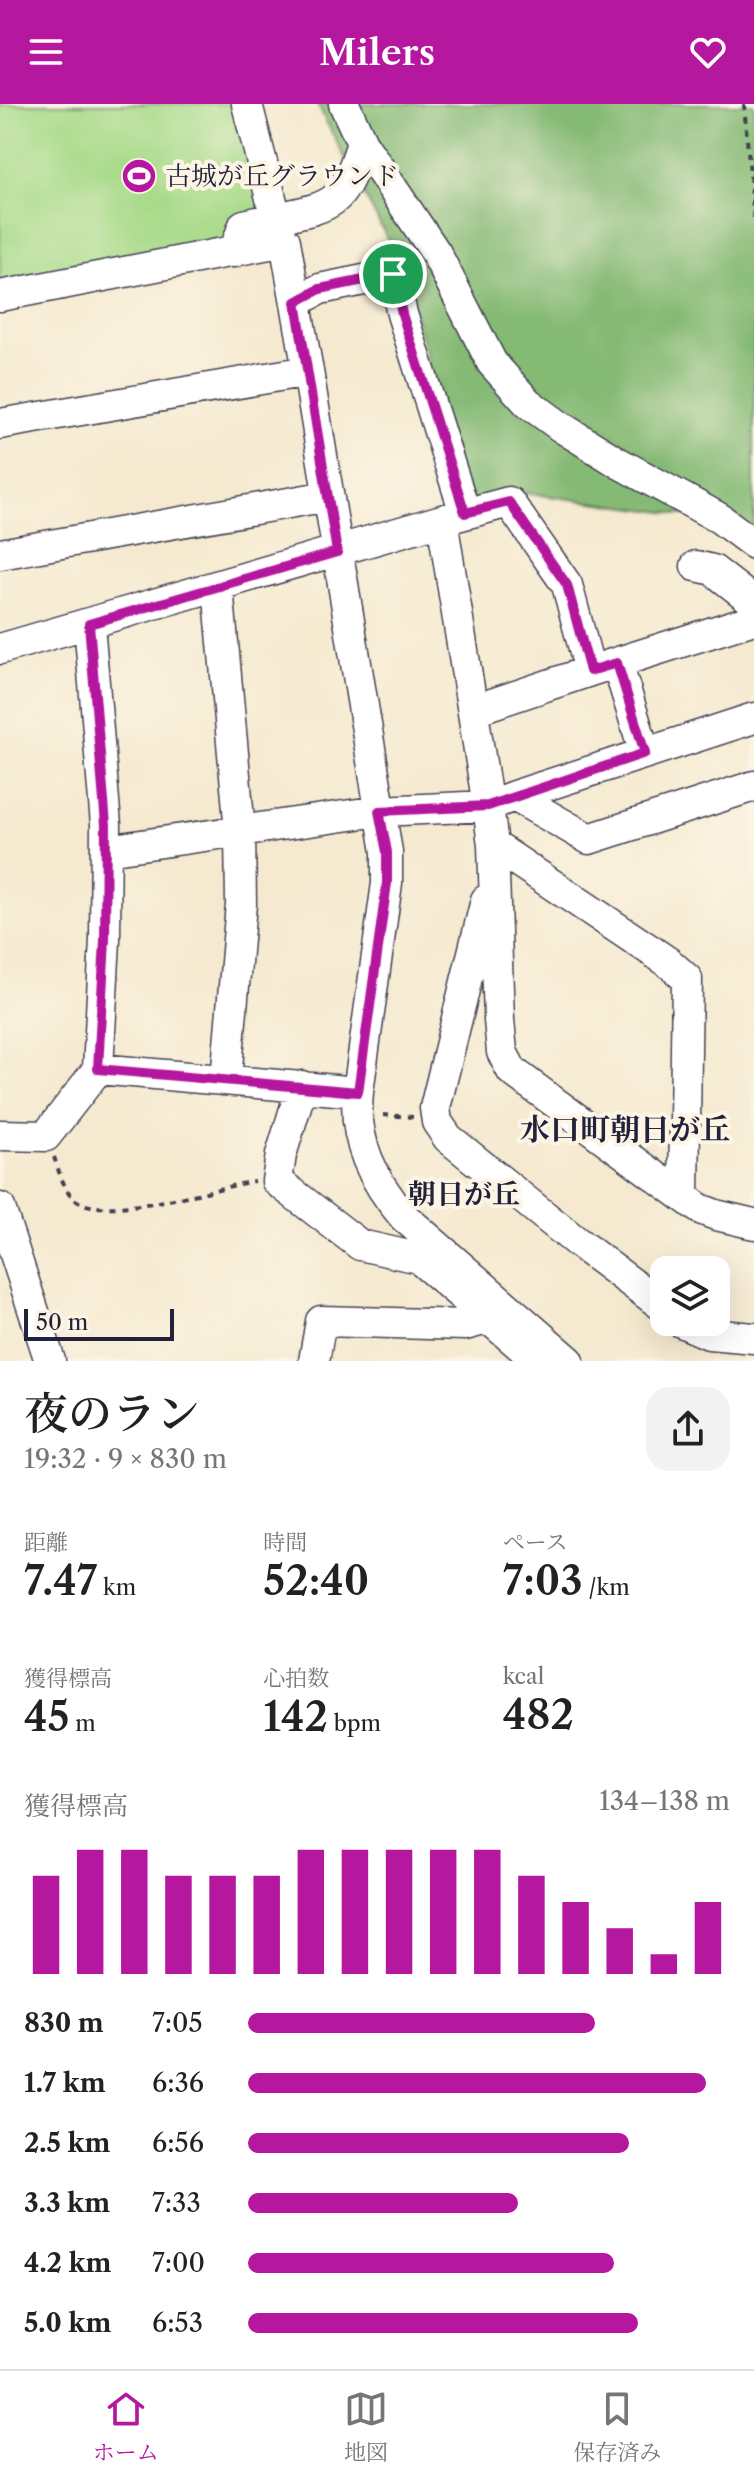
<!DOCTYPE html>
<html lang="ja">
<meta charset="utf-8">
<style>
:root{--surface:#fff;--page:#f2f2f2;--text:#222;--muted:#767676;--line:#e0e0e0;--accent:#b5179e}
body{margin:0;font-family:"Libre Caslon Text","Noto Serif JP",serif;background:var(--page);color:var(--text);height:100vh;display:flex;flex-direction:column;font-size:30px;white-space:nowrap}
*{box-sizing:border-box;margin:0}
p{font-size:26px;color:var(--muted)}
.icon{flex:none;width:44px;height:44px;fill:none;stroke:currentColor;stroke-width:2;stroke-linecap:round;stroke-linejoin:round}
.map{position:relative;height:1257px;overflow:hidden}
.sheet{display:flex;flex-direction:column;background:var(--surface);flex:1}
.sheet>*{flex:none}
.fabs{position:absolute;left:650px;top:1152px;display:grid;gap:16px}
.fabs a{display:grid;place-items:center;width:80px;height:80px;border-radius:16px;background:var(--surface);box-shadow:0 8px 32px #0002;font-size:40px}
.scale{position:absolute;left:24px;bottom:20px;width:150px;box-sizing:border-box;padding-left:8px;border:4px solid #22223b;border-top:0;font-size:22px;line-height:28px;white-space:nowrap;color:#22223b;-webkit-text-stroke:6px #fcf5e5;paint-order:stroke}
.pin{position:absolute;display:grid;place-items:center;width:68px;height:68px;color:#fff;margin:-34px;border:4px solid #fff;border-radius:50%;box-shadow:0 2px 8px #0007}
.round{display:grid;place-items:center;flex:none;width:84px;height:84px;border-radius:24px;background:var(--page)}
.overview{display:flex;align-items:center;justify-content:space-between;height:136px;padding:0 24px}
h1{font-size:44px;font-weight:600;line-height:60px}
.stats{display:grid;grid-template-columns:repeat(3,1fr);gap:12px;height:136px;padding:8px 24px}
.stats div{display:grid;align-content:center}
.stats b{font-size:40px;font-weight:600}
.stats small{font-size:22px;font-weight:400}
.stats p{font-size:22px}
.chart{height:224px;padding:16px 24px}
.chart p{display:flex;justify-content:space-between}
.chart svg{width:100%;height:144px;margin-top:8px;stroke:var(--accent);stroke-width:6}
ul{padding:0 24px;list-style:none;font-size:26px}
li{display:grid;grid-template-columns:128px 96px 1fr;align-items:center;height:60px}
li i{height:20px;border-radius:10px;background:var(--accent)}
header{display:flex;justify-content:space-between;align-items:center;height:104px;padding:0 24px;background:var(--accent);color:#fff;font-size:36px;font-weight:600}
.tabs{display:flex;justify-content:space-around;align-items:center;height:112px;border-top:2px solid var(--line);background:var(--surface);font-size:22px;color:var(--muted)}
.tabs a{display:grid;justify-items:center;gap:4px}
.tabs .active{color:var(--accent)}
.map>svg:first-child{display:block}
.green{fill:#a7da89;stroke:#647e62;stroke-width:2}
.forest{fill:#85ba75;stroke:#546e58;stroke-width:2}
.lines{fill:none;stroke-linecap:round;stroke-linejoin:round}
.minor-casing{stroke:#424051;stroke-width:33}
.path{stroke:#424051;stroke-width:4;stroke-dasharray:6 6;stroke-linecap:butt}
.minor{stroke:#fff;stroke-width:30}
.route-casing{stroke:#fff;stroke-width:16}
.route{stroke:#b5179e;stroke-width:10}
.labels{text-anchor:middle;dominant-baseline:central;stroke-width:8;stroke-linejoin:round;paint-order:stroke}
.poi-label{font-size:26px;fill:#22223b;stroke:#fcf5e5;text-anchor:start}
.neighbourhood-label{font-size:28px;font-weight:bold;fill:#22223b;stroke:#fcf5e5}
.quarter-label{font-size:30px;font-weight:bold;fill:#22223b;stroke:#fcf5e5}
</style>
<header><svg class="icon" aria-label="menu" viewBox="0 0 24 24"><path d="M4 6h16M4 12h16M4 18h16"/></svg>Milers<svg class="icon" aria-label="heart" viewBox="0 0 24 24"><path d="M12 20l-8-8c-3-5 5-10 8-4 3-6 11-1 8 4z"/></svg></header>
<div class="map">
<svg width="754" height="1257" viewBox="0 0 754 1257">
<rect width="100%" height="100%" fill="#fcf5e5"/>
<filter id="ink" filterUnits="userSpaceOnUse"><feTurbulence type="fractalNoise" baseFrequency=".0125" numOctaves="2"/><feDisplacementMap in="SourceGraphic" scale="16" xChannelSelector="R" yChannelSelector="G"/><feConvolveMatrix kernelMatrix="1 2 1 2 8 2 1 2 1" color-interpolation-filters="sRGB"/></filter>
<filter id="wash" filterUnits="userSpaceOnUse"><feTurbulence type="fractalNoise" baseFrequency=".006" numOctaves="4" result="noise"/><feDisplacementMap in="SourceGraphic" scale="32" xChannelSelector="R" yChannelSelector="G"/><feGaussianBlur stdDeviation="1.8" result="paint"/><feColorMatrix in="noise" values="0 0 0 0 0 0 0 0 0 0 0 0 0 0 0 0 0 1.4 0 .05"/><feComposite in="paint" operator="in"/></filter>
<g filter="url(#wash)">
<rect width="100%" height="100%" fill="#f5e9cf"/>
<path class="green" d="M 0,0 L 236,0 L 262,101 L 224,141 L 0,182 Z"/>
<path class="forest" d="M 317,0 L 754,0 L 754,457 L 700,413 L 513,387 L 480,397 L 466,390 L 401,161 Z"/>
</g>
<g filter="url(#ink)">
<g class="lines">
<g class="minor-casing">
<path id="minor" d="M 344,0 L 362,39 L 436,149 L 492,259 L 528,299 L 561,323 L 619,359 L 719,414 L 754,440
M 276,114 C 339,101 342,100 362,39
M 234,148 L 244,121 L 276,114 L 247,0
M 0,192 L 285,137 L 308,267 L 387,748 L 387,779 L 358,988 C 353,1037 373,1077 404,1113 L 569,1257
M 296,198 L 320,185 L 393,170 L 402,210 L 465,409
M 0,320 L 308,267
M 442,416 L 509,398 L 567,481 L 590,567 L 754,515
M 0,450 L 328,392
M 696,462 L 713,466 L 754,498
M 218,483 L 240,727 L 241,800 L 226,976
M 0,545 L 442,416 L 488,702 L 493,741 L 499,916 L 502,948 L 512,967 L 700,1105 L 716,1111 L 754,1120
M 617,559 L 645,649
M 474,606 L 590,567
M 514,692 L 754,614
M 493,741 L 668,858 L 687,875 L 684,1091
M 106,746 L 379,707 L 488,702 L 514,692 L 589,735 L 754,682
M 486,796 L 435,1004 L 437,1018 L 448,1034 L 577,1138 L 664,1203
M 98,965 L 358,988
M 302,982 L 281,1051 L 277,1077 L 360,1141 L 418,1154 L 532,1252
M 0,1031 L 46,1032 L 98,965 L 105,836 L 106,721 L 89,520
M 0,1104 L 50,1257
M 681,1218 L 709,1230 L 754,1234
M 314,1257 L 321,1217 L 465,1221 L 487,1215"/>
</g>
<path class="path" d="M 744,0 L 754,117
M 383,1011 L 414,1013
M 54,1053 C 59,1067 64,1088 77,1097 C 107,1117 217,1084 254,1077"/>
<use href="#minor" class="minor"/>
</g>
</g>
<g class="lines" filter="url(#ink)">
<g class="route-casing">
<path id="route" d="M 393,170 L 402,210 L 465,409 L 509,398 L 567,481 L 590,567 L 617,559 L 645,649 L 488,702 L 379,707 L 387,748 L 387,779 L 358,988 L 98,965 L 105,836 L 106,721 L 89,520 L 337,448 L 296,198 L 320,185 Z"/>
</g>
<use href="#route" class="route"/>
</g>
<defs>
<g id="stadium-disc" transform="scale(1.8)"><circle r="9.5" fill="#b5179e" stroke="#fcf5e5"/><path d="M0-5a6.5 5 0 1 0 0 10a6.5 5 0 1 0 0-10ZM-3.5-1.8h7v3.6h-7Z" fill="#fff"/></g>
</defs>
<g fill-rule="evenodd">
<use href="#stadium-disc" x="139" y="72"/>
</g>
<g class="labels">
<g class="poi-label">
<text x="165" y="72">古城が丘グラウンド</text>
</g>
<g class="neighbourhood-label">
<text x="464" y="1090">朝日が丘</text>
</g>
<g class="quarter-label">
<text x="625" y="1025">水口町朝日が丘</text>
</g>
</g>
</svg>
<div class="fabs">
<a><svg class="icon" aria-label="layers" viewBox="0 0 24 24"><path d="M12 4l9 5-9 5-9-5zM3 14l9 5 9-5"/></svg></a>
</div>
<div class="scale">50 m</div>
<div class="pin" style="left:393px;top:170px;background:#1e9e55"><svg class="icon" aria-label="arrive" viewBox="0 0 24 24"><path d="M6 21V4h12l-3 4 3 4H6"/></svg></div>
</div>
<section class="sheet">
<div class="overview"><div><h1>夜のラン</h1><p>19:32 · 9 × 830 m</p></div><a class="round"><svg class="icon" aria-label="share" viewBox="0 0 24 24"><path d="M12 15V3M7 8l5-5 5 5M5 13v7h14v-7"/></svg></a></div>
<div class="stats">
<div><p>距離</p><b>7.47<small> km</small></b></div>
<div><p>時間</p><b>52:40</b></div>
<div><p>ペース</p><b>7:03<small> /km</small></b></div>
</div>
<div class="stats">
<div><p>獲得標高</p><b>45<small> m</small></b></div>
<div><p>心拍数</p><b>142<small> bpm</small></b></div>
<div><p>kcal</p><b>482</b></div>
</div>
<div class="chart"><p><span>獲得標高</span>134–138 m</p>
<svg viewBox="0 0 160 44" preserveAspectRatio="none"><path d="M5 44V14M15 44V6M25 44V6M35 44V14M45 44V14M55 44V14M65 44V6M75 44V6M85 44V6M95 44V6M105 44V6M115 44V14M125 44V22M135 44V30M145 44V38M155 44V22"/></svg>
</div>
<ul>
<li><b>830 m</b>7:05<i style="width:72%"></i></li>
<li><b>1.7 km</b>6:36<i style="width:95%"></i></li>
<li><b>2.5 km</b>6:56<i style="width:79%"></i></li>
<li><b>3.3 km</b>7:33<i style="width:56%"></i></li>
<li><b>4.2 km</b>7:00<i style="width:76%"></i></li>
<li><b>5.0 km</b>6:53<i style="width:81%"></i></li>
</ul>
</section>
<nav class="tabs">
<a class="active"><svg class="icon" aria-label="home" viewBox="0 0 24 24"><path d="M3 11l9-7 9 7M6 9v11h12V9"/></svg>ホーム</a>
<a><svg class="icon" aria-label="map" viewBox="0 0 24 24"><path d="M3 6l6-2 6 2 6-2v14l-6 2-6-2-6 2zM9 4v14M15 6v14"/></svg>地図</a>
<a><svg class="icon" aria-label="saved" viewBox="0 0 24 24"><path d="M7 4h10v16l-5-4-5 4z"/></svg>保存済み</a>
</nav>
